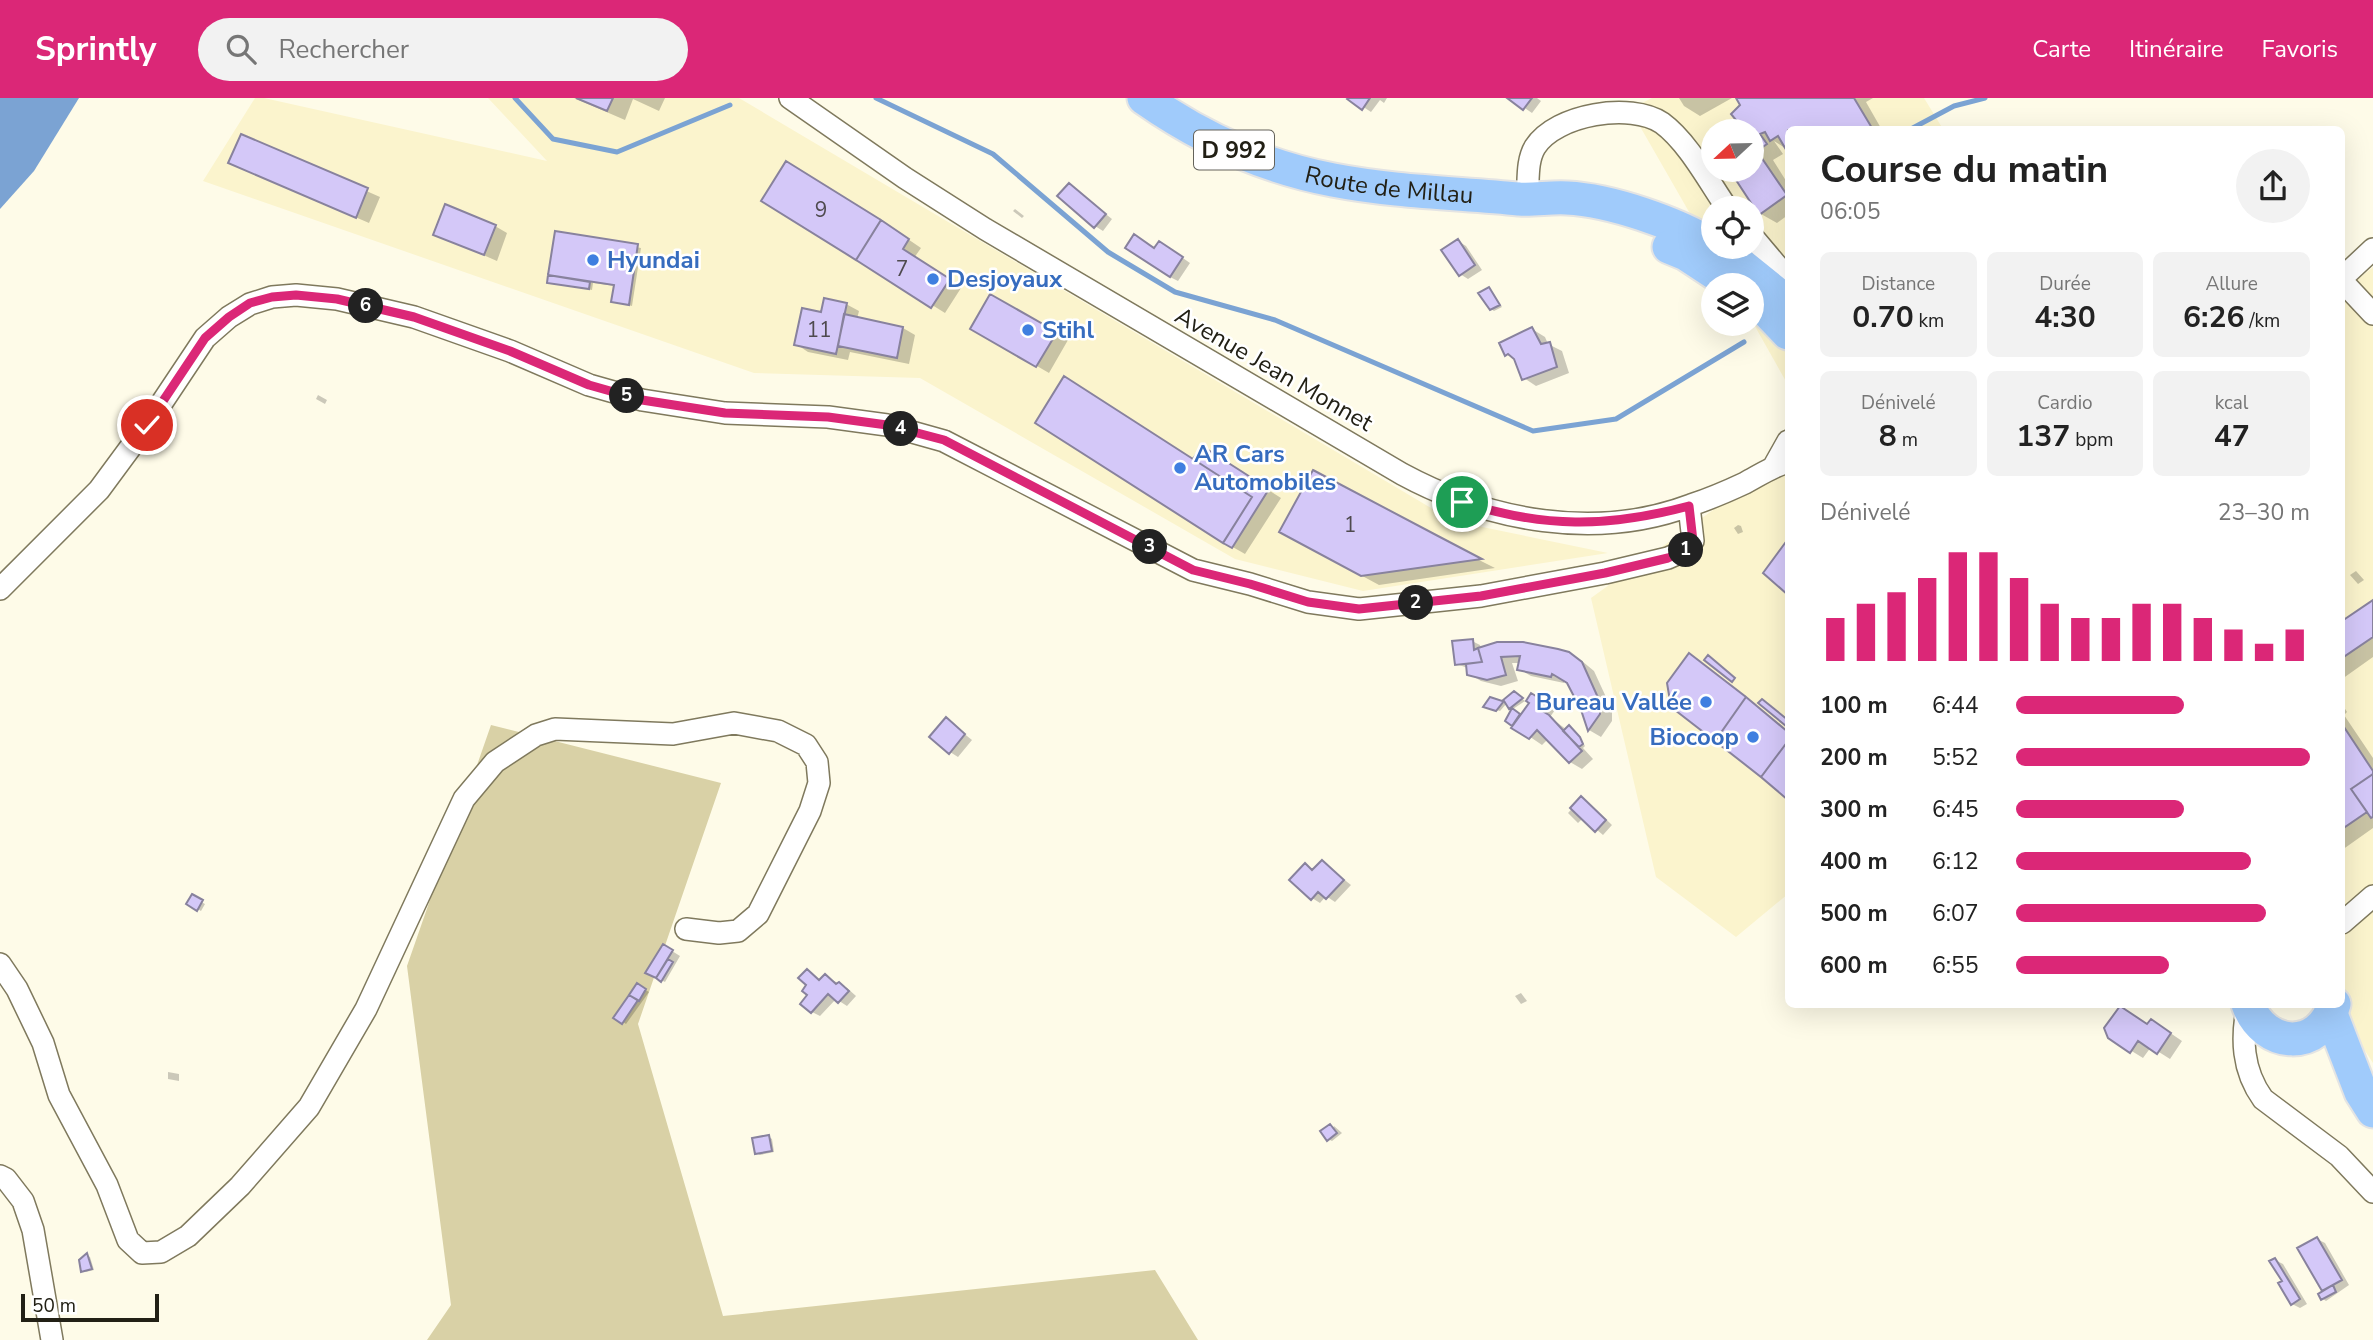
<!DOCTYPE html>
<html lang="fr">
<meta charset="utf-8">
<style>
:root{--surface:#fff;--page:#f2f2f2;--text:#222;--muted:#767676;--accent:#db2777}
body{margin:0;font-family:"Nunito Sans",sans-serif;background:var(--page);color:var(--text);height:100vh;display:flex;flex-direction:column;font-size:26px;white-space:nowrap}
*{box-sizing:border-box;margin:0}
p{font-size:23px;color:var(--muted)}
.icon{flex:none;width:38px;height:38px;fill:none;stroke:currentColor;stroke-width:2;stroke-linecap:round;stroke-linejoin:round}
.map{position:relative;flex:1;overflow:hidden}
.drawer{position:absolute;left:1785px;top:28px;width:560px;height:882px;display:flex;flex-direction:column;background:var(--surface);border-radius:10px;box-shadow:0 7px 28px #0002}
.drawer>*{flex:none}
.needle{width:46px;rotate:248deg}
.tools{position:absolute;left:1701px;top:21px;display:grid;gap:14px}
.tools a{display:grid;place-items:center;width:63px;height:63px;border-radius:50%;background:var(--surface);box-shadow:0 7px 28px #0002;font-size:35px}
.scale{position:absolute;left:21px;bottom:18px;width:138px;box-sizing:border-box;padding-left:7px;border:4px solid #222015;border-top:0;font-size:19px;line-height:24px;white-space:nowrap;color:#222015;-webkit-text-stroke:5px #fff;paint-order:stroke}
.pin{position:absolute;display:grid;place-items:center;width:60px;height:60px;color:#fff;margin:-30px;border:4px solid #fff;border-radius:50%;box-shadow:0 2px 7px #0007}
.km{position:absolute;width:35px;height:35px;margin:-18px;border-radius:50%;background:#222;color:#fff;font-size:19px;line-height:35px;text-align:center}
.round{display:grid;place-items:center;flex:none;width:74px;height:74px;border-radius:37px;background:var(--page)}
.overview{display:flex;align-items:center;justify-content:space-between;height:119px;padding:0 35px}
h1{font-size:38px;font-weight:700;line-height:52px}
.stats{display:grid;grid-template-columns:repeat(3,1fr);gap:10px;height:119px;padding:7px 35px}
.stats div{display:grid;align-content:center;border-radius:10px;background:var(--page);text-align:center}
.stats b{font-size:30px;font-weight:700}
.stats small{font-size:19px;font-weight:400}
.stats p{font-size:19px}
.chart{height:196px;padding:14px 35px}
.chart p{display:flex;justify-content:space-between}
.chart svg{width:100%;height:126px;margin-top:7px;stroke:var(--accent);stroke-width:6}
ul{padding:0 35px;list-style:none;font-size:23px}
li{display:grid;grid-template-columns:112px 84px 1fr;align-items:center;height:52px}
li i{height:18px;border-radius:9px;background:var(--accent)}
header{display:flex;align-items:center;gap:42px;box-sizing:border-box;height:98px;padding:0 35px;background:var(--accent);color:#fff}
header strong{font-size:33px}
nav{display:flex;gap:38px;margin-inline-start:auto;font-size:24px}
.search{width:490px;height:63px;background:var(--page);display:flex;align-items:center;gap:18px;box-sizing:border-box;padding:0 24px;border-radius:38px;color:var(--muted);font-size:26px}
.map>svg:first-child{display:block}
.built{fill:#fbf4cd;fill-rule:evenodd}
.green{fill:#d9d1a6}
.water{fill:#7ba3d3}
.shadow{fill:#0003}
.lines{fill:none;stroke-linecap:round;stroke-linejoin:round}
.stream{stroke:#7ba3d3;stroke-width:5}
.building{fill:#d4c8f8;stroke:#88829d;stroke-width:2}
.street-casing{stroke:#7f795d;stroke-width:24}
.primary-casing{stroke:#e4e4e3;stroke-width:37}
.street{stroke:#fff;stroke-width:21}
.primary{stroke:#a0cbfb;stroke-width:33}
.route-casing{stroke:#fff;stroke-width:14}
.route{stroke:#db2777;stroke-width:9}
.shop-dot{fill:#3f7fe0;stroke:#fff;stroke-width:2.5}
.labels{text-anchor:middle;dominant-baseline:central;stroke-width:5;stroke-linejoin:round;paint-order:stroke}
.number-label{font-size:21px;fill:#4e4a4e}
.shield{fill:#fff;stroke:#64635b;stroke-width:2}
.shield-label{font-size:23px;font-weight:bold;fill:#222015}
.street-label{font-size:24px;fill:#222015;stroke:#fff}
.shop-label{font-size:24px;font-weight:bold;fill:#366cbe;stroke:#fff;text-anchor:start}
</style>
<header>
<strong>Sprintly</strong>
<div class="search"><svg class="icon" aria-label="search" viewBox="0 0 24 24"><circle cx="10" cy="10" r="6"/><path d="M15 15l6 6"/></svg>Rechercher</div>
<nav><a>Carte</a><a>Itinéraire</a><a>Favoris</a></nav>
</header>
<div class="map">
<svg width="2373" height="1242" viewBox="0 0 2373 1242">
<rect width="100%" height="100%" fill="#fefbe8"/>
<path class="built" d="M 255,0 L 264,0 L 547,63 L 488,0 L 739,0 L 1453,423 L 1608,455 L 1363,493 L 1235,461 L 920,280 L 754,275 L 203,83 Z
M 1652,0 L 1924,0 L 1943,31 L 1788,32 L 1788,287 L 1752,223 L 1752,187 L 1731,187 L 1630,11 ZM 1713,33 L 1752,33 L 1752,72 L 1713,72 ZM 1713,110 L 1752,110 L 1752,149 L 1713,149 Z
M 2373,169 L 2373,965 L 2335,907 L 2342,906 L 2342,194 Z
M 1788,358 L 1788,796 L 1736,839 L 1656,779 L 1591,500 Z"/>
<path class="green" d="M 491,627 L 721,685 L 638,926 L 723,1218 L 1155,1172 L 1198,1242 L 427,1242 L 451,1207 L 407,868 Z"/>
<path class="water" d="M 0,0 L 79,0 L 34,73 L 0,111 Z"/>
<path class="shadow" d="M 574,0 L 665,0 L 659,13 L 633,1 L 625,22 Z
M 1350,0 L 1387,0 L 1384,5 L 1380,2 L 1371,14 Z
M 1510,0 L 1537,0 L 1541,3 L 1532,15 Z
M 1679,0 L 1732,0 L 1700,18 L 1684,8 Z
M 1738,0 L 1873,0 L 1866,4 L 1882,32 L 1788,32 L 1788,52 L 1774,43 L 1783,56 L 1773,62 L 1788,86 L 1788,117 L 1777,125 L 1761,116 L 1739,83 L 1723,72 L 1752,72 L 1752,33 L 1723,33 L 1738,23 L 1742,8 Z
M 242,38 L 380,99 L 369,125 L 230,65 Z
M 1713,40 L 1713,56 L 1706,45 Z
M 1069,87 L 1112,121 L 1103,133 L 1095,128 Z
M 764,102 L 896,133 L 921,150 L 914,160 L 961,190 L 945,215 Z
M 1015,111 L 1024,118 L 1022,120 L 1013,113 Z
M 495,128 L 507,135 L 497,163 L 435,136 Z
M 556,135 L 641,150 L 632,208 L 613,203 L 615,188 L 593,185 L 592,192 L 549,184 Z
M 1458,143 L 1466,148 L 1482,172 L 1468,181 L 1460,176 Z
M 1167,149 L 1190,165 L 1178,183 L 1170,179 L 1155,152 Z
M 1489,191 L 1502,209 L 1494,213 L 1491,211 Z
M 990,198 L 1068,242 L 1049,275 L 972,230 Z
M 846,206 L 859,213 L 857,221 L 903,230 L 915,237 L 909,266 L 850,254 L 848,262 L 808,254 L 796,246 L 822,216 Z
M 1532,231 L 1545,239 L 1548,246 L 1562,253 L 1569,275 L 1536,288 L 1524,280 L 1517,262 L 1506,256 Z
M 318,297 L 327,302 L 325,306 L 316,301 Z
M 1202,350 L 1281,400 L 1245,456 L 1224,444 L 1194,363 Z
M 1314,374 L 1481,463 L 1495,470 L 1379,487 L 1298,443 Z
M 1738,427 L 1741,428 L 1743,434 L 1738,436 L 1734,430 Z
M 1788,444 L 1788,494 L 1765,475 Z
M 2356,473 L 2364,482 L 2358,486 L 2350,477 Z
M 2373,504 L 2373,559 L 2342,581 L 2342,519 L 2345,523 Z
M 1472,543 L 1480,547 L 1481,551 L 1568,556 L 1582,563 L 1594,573 L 1612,612 L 1612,623 L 1601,639 L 1589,632 L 1583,612 L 1567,583 L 1564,582 L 1564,585 L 1531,578 L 1519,571 L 1521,565 L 1512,565 L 1518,583 L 1501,588 L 1481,583 L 1469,576 L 1468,570 L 1456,566 Z
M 1690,557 L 1757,607 L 1756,608 L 1788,635 L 1788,700 L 1762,678 Z
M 1515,595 L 1525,603 L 1513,611 L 1507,605 L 1500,613 L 1489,610 L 1490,601 L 1504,605 Z
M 1532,598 L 1555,612 L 1550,619 L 1567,632 L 1573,631 L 1585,648 L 1583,650 L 1593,661 L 1582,671 L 1570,664 L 1548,641 L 1542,647 L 1507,623 L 1513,613 L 1521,618 L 1531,604 Z
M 2342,606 L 2347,614 L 2344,617 L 2373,660 L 2373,730 L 2342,752 Z
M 947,622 L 972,642 L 958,659 L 950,654 Z
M 1581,701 L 1589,705 L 1612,727 L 1603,737 L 1583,720 L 1578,725 L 1568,715 Z
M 1322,764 L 1351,787 L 1335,804 L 1326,798 L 1320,805 L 1312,800 L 1305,767 L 1314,772 Z
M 192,799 L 205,806 L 201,813 L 189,806 Z
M 664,848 L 680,858 L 665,884 L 647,875 Z
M 807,873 L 821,883 L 825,878 L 847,890 L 856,898 L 847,908 L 836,901 L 820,918 L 812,914 Z
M 637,887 L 649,894 L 626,926 L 616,919 Z
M 1521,895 L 1527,903 L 1521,906 L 1515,898 Z
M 2148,928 L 2163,930 L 2182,943 L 2170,961 L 2151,949 L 2143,960 L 2109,939 Z
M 168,974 L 179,976 L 179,983 L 168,981 Z
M 1334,1028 L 1342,1035 L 1332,1043 L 1328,1041 Z
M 769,1039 L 772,1041 L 774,1054 L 760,1057 L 756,1055 Z
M 2317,1141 L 2325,1145 L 2349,1187 L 2326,1203 L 2323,1201 L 2325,1194 L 2300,1151 Z
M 87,1157 L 90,1159 L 94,1172 L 86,1174 L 82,1173 Z
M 2275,1162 L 2283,1166 L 2307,1206 L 2300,1210 L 2292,1206 Z"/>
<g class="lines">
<path class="stream" d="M 515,0 L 553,41 L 617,54 L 730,7
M 876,0 L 993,56 L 1108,154 L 1175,194 L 1275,222 L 1533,333 L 1616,321 L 1744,244
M 1909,32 L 1954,8 L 1985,0"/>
</g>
<path class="building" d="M 576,0 L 613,0 L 607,13 Z
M 1348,0 L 1370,0 L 1362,12 L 1347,1 Z
M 1507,0 L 1532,0 L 1523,12 Z
M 1736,0 L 1854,0 L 1872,30 L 1788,32 L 1788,55 L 1778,38 L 1770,43 L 1765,34 L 1760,36 L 1767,46 L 1757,53 L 1787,97 L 1759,117 L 1730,73 L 1724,76 L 1721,72 L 1752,72 L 1752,33 L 1720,33 L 1736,22 L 1731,16 L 1740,7 Z
M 241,36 L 368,90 L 356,120 L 228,65 Z
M 786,63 L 881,122 L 856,162 L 761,103 Z
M 1069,85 L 1106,116 L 1094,130 L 1057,98 Z
M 445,106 L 496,127 L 484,157 L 433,137 Z
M 881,122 L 909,141 L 903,151 L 950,181 L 931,210 L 856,162 Z
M 555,133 L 638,146 L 629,207 L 611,204 L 614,187 L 548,177 Z
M 1134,136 L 1154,150 L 1159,143 L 1183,159 L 1170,179 L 1125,150 Z
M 1458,141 L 1475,167 L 1459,178 L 1441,152 Z
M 548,177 L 590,184 L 589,191 L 547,185 Z
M 1489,189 L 1500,207 L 1490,212 L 1478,195 Z
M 990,196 L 1057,234 L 1036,269 L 970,231 Z
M 824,200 L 847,205 L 836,256 L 794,247 L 802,210 L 821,214 Z
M 844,216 L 903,229 L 897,260 L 838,248 Z
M 1532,229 L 1541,246 L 1550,244 L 1557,269 L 1522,282 L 1514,261 L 1508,256 L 1505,258 L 1499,245 Z
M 1064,278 L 1252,399 L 1223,445 L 1035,325 Z
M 1202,348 L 1269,391 L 1232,450 L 1223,445 L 1252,399 L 1193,361 Z
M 1313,372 L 1438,438 L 1482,461 L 1361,478 L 1279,434 Z
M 1788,441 L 1788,497 L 1763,475 Z
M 2373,502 L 2373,539 L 2342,560 L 2342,523 Z
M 1473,541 L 1474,552 L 1478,550 L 1482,564 L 1455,567 L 1452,543 Z
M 1497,544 L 1523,544 L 1558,551 L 1569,554 L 1582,564 L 1600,604 L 1600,616 L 1588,633 L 1581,612 L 1567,585 L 1554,577 L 1552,576 L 1551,579 L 1517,572 L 1520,558 L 1501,559 L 1506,577 L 1487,582 L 1467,577 L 1466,566 L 1482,564 L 1478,550 Z
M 1689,555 L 1746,599 L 1715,643 L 1671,609 L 1667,585 Z
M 1708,557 L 1735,580 L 1732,584 L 1704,562 Z
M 1514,593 L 1523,600 L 1509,611 L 1504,603 L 1496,613 L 1483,609 L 1490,599 L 1502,603 Z
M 1531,595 L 1544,603 L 1539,611 L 1549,617 L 1582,653 L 1569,665 L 1537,632 L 1529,641 L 1511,630 L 1529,605 L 1526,603 Z
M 1746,599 L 1788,634 L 1788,643 L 1761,679 L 1715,643 Z
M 1762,601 L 1788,622 L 1786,628 L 1758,605 Z
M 1512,610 L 1520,616 L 1512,628 L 1505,623 Z
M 946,619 L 965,636 L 949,656 L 929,639 Z
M 2342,626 L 2373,673 L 2373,676 L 2351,691 L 2367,714 L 2342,731 Z
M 1569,627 L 1580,639 L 1583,646 L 1579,649 L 1563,633 Z
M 1788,643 L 1788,702 L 1761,679 Z
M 2373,676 L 2373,719 L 2371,720 L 2351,691 Z
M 1581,698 L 1606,722 L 1595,734 L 1570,710 Z
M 1322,762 L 1344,782 L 1326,801 L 1318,794 L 1311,802 L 1289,782 L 1305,765 L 1312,772 Z
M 192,796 L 203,802 L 197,813 L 186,806 Z
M 663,846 L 673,852 L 656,880 L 645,875 Z
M 668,861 L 673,864 L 661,884 L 656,880 Z
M 807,871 L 819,882 L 825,876 L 836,886 L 839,884 L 849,893 L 838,905 L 828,896 L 811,915 L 800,906 L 807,897 L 802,893 L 806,887 L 798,880 Z
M 637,885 L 646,891 L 639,903 L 629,897 Z
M 629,897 L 638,902 L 622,926 L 613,920 Z
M 2120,908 L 2147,926 L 2151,921 L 2171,935 L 2157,956 L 2138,943 L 2130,955 L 2108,940 L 2104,930 Z
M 1330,1026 L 1337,1035 L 1327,1043 L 1320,1033 Z
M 769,1037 L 772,1053 L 755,1056 L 752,1040 Z
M 2317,1139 L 2342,1182 L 2322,1193 L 2297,1150 Z
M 87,1155 L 92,1171 L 81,1174 L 79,1162 Z
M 2275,1160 L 2300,1201 L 2291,1207 L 2278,1185 L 2282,1183 L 2269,1163 Z
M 2333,1187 L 2336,1194 L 2321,1202 L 2318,1196 Z"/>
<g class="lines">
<g class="street-casing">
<path id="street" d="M 790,0 L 905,80 L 985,131 L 1402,376 C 1489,423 1596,443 1691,407 C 1709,401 1728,393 1745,385 C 1760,377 1773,368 1788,364
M 1527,101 C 1529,84 1526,64 1535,49 C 1556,16 1631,4 1662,25 C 1688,44 1709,84 1727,110
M 1752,138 L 1779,170 L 1788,177
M 2342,180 L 2373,151
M 2342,183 L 2373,216
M 1774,368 L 1788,343
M 0,491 L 99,392 L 147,327 L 205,240 L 229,219 L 250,206 L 272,199 L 296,197 L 337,201 L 414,219 L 510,253 L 589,287 L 642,302 L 725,315 L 828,319 L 887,327 L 944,343 L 1193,472 L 1250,486 L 1308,504 L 1359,511 L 1481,498 L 1605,475 L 1668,460 L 1686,452 L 1693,443 L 1689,408
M 2342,825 L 2373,798
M 0,866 L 17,891 L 43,945 L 59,997 L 107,1087 L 128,1142 L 142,1155 L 161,1154 L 188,1138 L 240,1088 L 309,1009 L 366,911 L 464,701 L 495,664 L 536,637 L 555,631 L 673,636 L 734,625 L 778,633 L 806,647 L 817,664 L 819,685 L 810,713 L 758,816 L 738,833 L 719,835 L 686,831
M 2248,906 C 2241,940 2242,972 2263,1001 L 2339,1058 L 2373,1094
M 0,1078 L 6,1081 L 23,1103 L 33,1132 L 52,1242"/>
</g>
<g class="primary-casing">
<g id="primary">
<path id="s1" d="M 1144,0 C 1201,40 1264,69 1333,82 C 1395,94 1457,95 1519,101 C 1535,102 1551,99 1567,100 C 1610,102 1677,125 1713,148"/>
<path d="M 1669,149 L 1686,156 L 1733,187"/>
<path d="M 1715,149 L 1736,163 L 1788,205"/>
<path d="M 1752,201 L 1766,212 L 1788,235"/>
<path d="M 2248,906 C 2264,951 2320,954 2334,906"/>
<path d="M 2331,916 L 2361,994 L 2373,1013"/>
</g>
</g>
<use href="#street" class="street"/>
<use href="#primary" class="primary"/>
</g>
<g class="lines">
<g class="route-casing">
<path id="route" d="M 147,327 L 205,240 L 229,219 L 250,205 L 272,199 L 296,197 L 337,201 L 414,219 L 510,253 L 589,287 L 642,302 L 725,315 L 828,319 L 887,327 L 944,342 L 1193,472 L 1250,486 L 1308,504 L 1359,511 L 1481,498 L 1605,475 L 1668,460 L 1686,452 L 1693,443 L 1689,408 C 1607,430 1543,430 1462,404"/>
</g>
<use href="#route" class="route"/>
</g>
<g class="shop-dot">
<circle cx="593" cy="162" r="7"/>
<circle cx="933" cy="181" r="7"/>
<circle cx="1028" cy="232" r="7"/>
<circle cx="1180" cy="370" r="7"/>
<circle cx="1706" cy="604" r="7"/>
<circle cx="1753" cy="639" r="7"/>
</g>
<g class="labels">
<g class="number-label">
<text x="821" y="112">9</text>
<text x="902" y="171">7</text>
<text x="819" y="232">11</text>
<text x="1350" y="427">1</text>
</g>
<rect class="shield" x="1194" y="32.5" width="80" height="39" rx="5"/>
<g class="shield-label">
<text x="1234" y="52">D 992</text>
</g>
<g class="street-label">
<text stroke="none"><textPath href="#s1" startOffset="264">Route de Millau</textPath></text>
<text transform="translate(1274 271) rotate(30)">Avenue Jean Monnet</text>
</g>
<g class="shop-label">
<text x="607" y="162">Hyundai</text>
<text x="947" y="181">Desjoyaux</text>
<text x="1042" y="232">Stihl</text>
<text x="1194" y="356">AR Cars<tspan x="1194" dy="28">Automobiles</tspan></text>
<text x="1692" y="604" text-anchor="end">Bureau Vallée</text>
<text x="1739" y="639" text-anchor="end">Biocoop</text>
</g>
</g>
</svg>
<div class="tools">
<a><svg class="needle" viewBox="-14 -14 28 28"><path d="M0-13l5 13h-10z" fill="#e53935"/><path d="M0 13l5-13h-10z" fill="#767676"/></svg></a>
<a><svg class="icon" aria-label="locate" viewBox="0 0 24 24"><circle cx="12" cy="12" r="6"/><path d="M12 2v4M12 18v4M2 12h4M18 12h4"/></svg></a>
<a><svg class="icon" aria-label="layers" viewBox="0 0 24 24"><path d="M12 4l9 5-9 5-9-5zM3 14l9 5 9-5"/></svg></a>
</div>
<div class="scale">50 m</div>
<div class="pin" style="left:1462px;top:404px;background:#1e9e55"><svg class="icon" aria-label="arrive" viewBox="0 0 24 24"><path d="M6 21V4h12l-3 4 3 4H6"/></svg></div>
<div class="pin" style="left:147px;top:327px;background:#d93025"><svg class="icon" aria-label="check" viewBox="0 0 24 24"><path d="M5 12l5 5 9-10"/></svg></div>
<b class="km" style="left:1686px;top:452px">1</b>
<b class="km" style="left:1416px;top:505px">2</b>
<b class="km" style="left:1150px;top:449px">3</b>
<b class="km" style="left:901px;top:331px">4</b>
<b class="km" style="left:627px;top:298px">5</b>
<b class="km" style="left:366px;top:208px">6</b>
<section class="drawer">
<div class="overview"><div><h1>Course du matin</h1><p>06:05</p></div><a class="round"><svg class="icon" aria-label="share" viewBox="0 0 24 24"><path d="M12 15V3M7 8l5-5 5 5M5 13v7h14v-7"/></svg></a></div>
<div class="stats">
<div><p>Distance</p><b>0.70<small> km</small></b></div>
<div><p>Durée</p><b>4:30</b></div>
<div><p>Allure</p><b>6:26<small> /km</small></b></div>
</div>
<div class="stats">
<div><p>Dénivelé</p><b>8<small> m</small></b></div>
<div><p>Cardio</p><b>137<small> bpm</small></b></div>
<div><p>kcal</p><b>47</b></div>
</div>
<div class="chart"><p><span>Dénivelé</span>23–30 m</p>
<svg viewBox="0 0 160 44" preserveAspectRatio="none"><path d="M5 44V29M15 44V24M25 44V20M35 44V15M45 44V6M55 44V6M65 44V15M75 44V24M85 44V29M95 44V29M105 44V24M115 44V24M125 44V29M135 44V33M145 44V38M155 44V33"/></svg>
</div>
<ul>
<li><b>100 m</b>6:44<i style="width:57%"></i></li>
<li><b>200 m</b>5:52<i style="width:100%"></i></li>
<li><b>300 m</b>6:45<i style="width:57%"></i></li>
<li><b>400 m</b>6:12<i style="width:80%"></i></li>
<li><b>500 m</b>6:07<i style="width:85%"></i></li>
<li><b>600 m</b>6:55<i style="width:52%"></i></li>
</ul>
</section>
</div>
